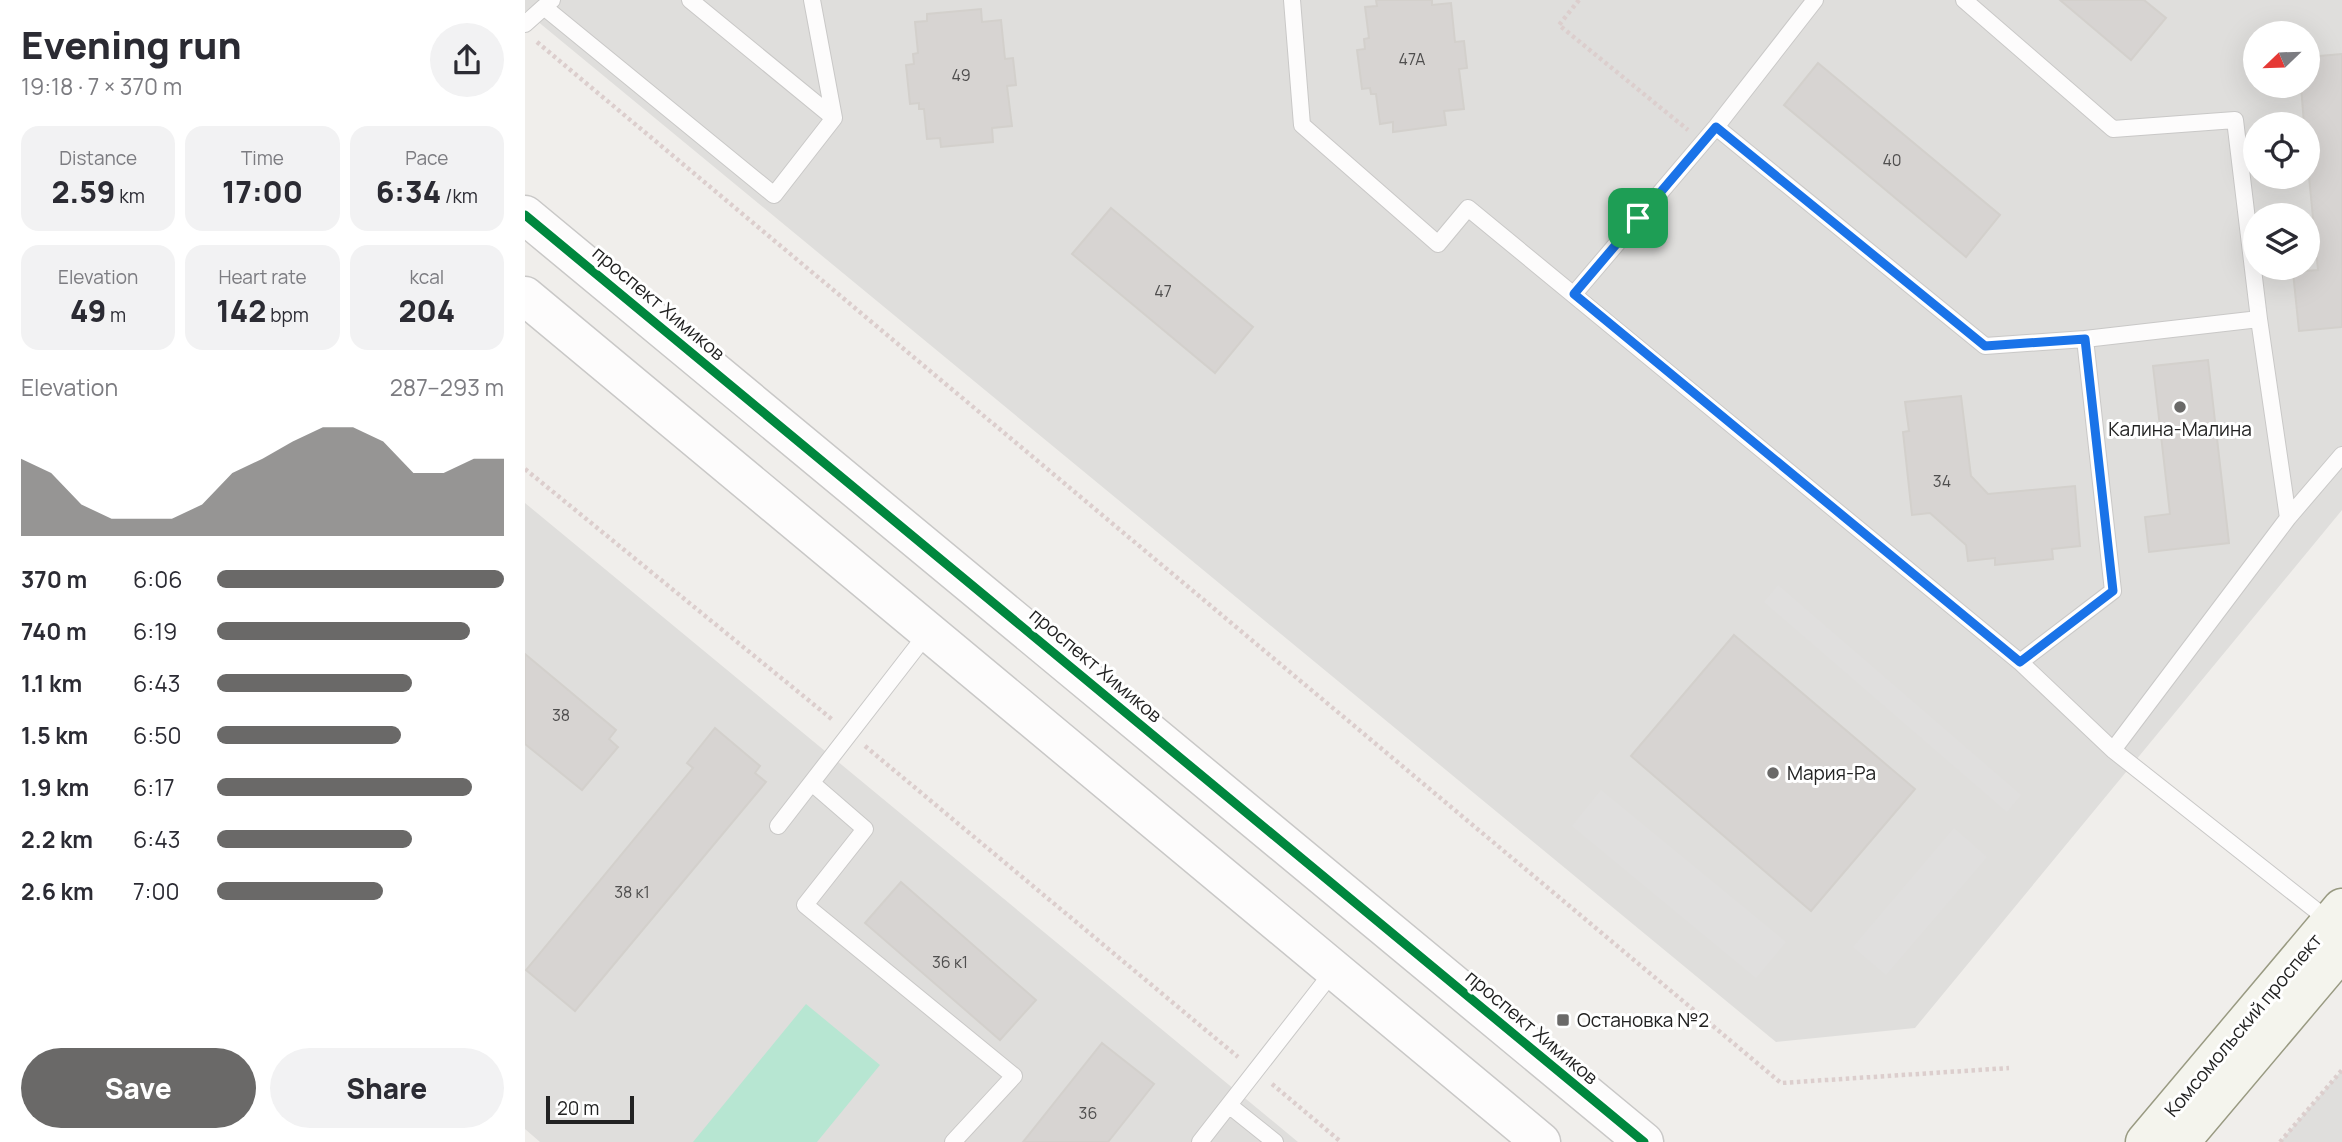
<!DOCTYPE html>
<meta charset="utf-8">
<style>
:root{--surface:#fff;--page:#f2f2f3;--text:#2b2b33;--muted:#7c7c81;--accent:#6a6968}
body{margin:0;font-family:Manrope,sans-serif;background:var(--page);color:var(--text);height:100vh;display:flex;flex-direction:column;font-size:26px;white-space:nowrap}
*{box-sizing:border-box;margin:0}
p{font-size:23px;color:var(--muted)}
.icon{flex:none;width:38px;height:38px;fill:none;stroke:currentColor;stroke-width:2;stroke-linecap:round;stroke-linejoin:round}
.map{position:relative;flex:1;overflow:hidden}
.panel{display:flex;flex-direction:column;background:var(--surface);width:525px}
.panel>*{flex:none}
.needle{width:46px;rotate:247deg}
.buttons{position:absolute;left:1718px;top:21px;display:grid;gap:14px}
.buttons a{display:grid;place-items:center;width:77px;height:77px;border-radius:50%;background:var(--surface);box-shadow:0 7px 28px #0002;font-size:35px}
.scale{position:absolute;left:21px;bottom:18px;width:88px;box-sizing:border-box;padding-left:7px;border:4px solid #222;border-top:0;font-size:19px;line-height:24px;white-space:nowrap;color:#222;-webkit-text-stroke:5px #fff;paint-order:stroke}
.pin{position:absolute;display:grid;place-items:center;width:60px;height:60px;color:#fff;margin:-30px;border-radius:14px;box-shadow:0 4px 10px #0006}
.round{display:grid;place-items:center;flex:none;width:74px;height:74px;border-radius:37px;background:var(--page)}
.summary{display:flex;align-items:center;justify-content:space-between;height:119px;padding:0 21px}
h1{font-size:38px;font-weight:800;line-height:52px}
.figures{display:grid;grid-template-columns:repeat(3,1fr);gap:10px;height:119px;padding:7px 21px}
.figures div{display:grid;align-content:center;border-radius:18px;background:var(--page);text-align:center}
.figures b{font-size:30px;font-weight:800}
.figures small{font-size:19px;font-weight:400}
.figures p{font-size:19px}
.chart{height:196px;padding:14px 21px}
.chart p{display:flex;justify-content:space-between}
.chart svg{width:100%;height:126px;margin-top:7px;fill:var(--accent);opacity:.7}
.primary-button{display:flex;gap:14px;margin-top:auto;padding:14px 21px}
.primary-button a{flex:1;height:80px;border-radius:42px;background:var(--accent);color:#fff;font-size:28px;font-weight:800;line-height:80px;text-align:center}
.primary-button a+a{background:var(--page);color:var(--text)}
ul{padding:0 21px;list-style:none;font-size:23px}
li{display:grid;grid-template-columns:112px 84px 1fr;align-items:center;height:52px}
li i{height:18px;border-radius:9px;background:var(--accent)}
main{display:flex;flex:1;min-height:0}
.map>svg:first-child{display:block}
.residential{fill:#dfdedc;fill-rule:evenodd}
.pitch{fill:#b7e6d2}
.parking{fill:#e0dfde}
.building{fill:#d7d4d2;stroke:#d3d0cc;stroke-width:2}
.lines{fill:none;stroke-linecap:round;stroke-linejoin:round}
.service-casing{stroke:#c9c8c7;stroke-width:18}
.tertiary-casing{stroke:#c9c8c7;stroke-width:41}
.secondary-casing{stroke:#999a82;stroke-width:41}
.path{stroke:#dccecd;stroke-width:4.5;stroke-dasharray:3.5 3.5;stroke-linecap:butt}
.service{stroke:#fdfcfc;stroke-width:16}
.tertiary{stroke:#fdfcfc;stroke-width:38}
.secondary{stroke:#f4f4ed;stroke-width:38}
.cycleway-casing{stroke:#fff;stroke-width:13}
.cycleway{stroke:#00873e;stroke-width:9}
.route-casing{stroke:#fff;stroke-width:14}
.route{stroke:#1a73e8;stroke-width:9}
.poi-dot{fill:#6a6968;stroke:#fff;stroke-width:2.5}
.labels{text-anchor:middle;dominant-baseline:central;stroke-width:6;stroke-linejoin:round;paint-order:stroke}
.number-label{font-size:16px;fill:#4f4e4e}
.street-label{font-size:19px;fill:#222;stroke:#fff}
.poi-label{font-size:19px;fill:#222;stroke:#fff;text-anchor:start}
</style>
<main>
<section class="panel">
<div class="summary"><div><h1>Evening run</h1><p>19:18 · 7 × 370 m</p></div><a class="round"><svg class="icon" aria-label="share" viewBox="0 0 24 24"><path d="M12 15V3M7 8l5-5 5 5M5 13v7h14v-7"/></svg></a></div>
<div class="figures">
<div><p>Distance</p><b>2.59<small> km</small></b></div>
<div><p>Time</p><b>17:00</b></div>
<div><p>Pace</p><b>6:34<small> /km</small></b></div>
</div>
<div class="figures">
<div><p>Elevation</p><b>49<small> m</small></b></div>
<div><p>Heart rate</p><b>142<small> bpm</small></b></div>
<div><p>kcal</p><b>204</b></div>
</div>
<div class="chart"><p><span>Elevation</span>287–293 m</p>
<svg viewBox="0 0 160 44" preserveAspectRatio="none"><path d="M0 44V17L10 22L20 33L30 38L40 38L50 38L60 33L70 22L80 17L90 11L100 6L110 6L120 11L130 22L140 22L150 17L160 17V44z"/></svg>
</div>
<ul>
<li><b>370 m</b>6:06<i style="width:100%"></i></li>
<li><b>740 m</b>6:19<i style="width:88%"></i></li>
<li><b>1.1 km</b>6:43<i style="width:68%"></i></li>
<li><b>1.5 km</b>6:50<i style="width:64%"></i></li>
<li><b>1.9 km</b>6:17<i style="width:89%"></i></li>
<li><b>2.2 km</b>6:43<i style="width:68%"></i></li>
<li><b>2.6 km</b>7:00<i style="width:58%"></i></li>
</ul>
<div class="primary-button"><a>Save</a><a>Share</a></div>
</section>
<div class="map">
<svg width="1817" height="1142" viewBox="0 0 1817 1142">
<rect width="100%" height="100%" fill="#f0eeeb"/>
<path class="residential" d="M 0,0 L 1817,0 L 1817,510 L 1390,1028 L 1251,1042 L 0,11 ZM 1731,33 L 1783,33 L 1783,86 L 1731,86 ZM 1731,124 L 1783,124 L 1783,177 L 1731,177 ZM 1731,215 L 1783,215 L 1783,268 L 1731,268 Z
M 0,503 L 773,1142 L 15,1142 L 0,1129 Z
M 1817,1070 L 1817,1142 L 1755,1142 Z"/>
<path class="pitch" d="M 281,1004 L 355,1065 L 292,1142 L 168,1142 Z"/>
<path class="parking" d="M 1253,585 L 1496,795 L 1482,812 L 1239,602 Z
M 1076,790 L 1261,942 L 1231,978 L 1047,826 Z
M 1429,828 L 1462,857 L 1361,975 L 1328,947 Z"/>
<path class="building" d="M 851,0 L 907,0 L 907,5 L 926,3 L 930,42 L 939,41 L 942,68 L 934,69 L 939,109 L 919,111 L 921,125 L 868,132 L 868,122 L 855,124 L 851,94 L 846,94 L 845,88 L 837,89 L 832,50 L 840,49 L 839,39 L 844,38 L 840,7 L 852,6 Z
M 1535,0 L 1619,0 L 1641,18 L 1606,60 Z
M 456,9 L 457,22 L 476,20 L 480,59 L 488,58 L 491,85 L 482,86 L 487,126 L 467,128 L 468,142 L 416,147 L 415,138 L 402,139 L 399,109 L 394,109 L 394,103 L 385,104 L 381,65 L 389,64 L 388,54 L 393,53 L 390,22 L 402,21 L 402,14 Z
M 1817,54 L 1817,327 L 1774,331 L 1768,272 L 1793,270 L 1783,166 L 1783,124 L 1779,124 L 1776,86 L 1783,86 L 1783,57 Z
M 1293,63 L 1475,215 L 1441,257 L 1259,105 Z
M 586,208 L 728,327 L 690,373 L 547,254 Z
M 1683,360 L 1704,543 L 1624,552 L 1620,517 L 1645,514 L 1628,366 Z
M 1436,396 L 1446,476 L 1463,494 L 1550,486 L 1555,546 L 1527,549 L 1528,559 L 1470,565 L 1470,558 L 1443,561 L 1441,545 L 1405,513 L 1387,515 L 1378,432 L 1384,431 L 1380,402 Z
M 1209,635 L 1390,789 L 1286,911 L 1106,756 Z
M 0,654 L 91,730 L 84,739 L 93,747 L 57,790 L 0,744 Z
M 190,728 L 235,766 L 230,773 L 241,782 L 50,1011 L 1,970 L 168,768 L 162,763 Z
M 376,882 L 511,1000 L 475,1040 L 340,923 Z
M 577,1043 L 629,1084 L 583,1142 L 498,1142 Z"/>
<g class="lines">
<g class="service-casing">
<path id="service" d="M 27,0 L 19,7 L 249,195 L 309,118 L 287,0
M 165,0 L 309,118
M 767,0 L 777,125 L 913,244 L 943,208 L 1495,662 L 1588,591 L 1560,339 L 1460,346 L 1191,127
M 1439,0 L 1588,129 L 1710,120 L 1734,319 L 1560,339
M 0,24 L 19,7
M 1049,294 L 1191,127 L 1290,0
M 1734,319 L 1763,518
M 1495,662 L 1588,750 L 1807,923
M 1588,750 L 1763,518 L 1817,455
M 288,784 L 340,829 L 280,905 L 489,1076 L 428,1142
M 253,826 L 404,631
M 705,1106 L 750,1142
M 675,1142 L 810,969"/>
</g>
<g class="tertiary-casing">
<path id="tertiary" d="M 0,215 L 1119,1142
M 0,296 L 1016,1142"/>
</g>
<g class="secondary-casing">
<path id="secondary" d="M 1620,1142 L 1817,908
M 1655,1142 L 1817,950"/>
</g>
<path class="path" d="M 1054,0 L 1034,25 L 1163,130
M 12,42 L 1256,1083 L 1484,1068
M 0,469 L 309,721
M 340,746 L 713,1057
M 747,1084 L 816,1142
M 1755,1142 L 1817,1070"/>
<use href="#service" class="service"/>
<use href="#tertiary" class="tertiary"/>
<use href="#secondary" class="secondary"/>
<g class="cycleway-casing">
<path id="cycleway" d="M 0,215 L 1119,1142"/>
</g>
<use href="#cycleway" class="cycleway"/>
</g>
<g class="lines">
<g class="route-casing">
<path id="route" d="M 1191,127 L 1460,346 L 1560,339 L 1588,591 L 1495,662 L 1049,294 Z"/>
</g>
<use href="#route" class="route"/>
</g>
<g class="poi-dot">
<circle cx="1655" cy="407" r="7"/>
<circle cx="1248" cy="773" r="7"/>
<rect x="1031" y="1013" width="14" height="14" rx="3.5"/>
</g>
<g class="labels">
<g class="number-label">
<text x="887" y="59">47А</text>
<text x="436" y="75">49</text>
<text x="1367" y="160">40</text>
<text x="638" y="291">47</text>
<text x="1417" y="481">34</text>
<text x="36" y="715">38</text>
<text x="107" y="892">38 к1</text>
<text x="425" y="962">36 к1</text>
<text x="563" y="1113">36</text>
</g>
<g class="street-label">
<text transform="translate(134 303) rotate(40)">проспект Химиков</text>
<text transform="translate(571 665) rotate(40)">проспект Химиков</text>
<text transform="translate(1718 1025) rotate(-50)">Комсомольский проспект</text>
<text transform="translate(1007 1027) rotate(40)">проспект Химиков</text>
</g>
<g class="poi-label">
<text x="1655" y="429" text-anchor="middle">Калина-Малина</text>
<text x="1262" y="773">Мария-Ра</text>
<text x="1052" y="1020">Остановка №2</text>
</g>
</g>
</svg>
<div class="buttons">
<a><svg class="needle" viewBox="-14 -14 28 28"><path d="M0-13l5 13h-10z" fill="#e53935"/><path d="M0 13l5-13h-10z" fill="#7c7c81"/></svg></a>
<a><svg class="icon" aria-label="locate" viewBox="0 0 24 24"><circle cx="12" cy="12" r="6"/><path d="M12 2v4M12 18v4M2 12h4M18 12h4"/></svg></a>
<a><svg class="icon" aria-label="layers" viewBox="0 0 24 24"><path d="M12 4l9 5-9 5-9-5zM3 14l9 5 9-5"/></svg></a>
</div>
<div class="scale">20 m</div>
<div class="pin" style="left:1113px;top:218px;background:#1e9e55"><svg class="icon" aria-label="arrive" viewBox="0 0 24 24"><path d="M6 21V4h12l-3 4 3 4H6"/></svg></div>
</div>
</main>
